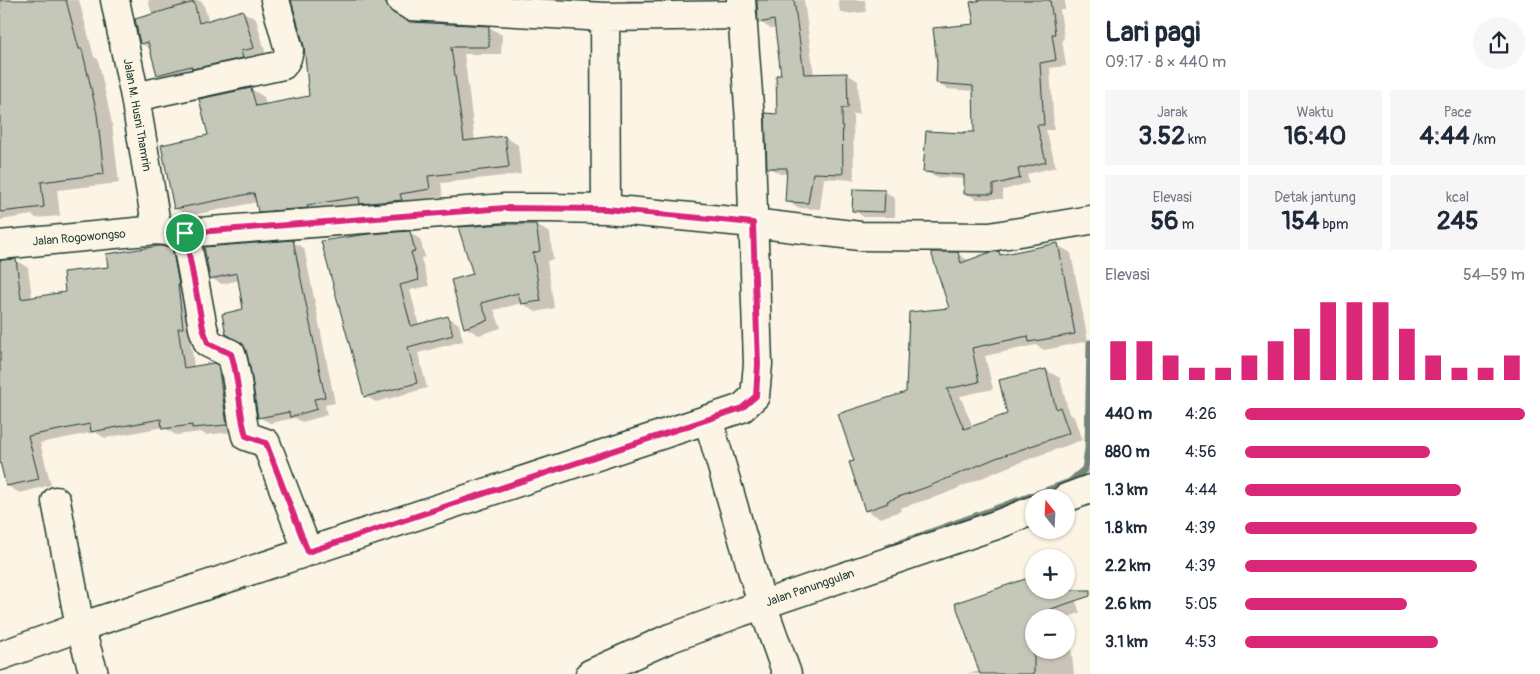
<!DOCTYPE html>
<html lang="id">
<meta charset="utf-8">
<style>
:root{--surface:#fff;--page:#f6f6f7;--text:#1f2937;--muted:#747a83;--accent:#db2777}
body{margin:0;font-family:Pangolin,sans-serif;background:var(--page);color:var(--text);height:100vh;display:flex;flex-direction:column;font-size:19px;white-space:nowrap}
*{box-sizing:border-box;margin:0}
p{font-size:16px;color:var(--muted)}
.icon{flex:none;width:28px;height:28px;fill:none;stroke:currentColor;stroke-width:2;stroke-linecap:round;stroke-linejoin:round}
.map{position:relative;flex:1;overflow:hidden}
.drawer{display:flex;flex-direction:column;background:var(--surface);width:450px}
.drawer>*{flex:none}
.needle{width:32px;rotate:342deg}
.buttons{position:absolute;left:1025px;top:489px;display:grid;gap:10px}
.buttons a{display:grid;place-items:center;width:50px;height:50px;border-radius:50%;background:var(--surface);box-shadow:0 1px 4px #0004;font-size:25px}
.pin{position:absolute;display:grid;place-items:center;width:42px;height:42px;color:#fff;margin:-21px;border:2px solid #fff;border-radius:50%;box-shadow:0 1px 5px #0007}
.round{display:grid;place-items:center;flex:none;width:52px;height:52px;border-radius:26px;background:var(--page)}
.overview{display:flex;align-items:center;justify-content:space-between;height:85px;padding:0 15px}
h1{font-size:28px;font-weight:700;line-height:38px}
.figures{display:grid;grid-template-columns:repeat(3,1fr);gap:8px;height:85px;padding:5px 15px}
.figures div{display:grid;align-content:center;border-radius:0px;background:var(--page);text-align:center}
.figures b{font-size:25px;font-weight:700}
.figures small{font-size:14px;font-weight:400}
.figures p{font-size:14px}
.chart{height:140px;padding:10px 15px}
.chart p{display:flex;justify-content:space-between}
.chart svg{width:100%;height:90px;margin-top:5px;stroke:var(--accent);stroke-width:6}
ul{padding:0 15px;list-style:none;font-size:16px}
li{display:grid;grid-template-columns:80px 60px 1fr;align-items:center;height:38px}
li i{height:12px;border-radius:6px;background:var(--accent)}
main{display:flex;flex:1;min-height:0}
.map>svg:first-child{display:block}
.shadow{fill:#0003}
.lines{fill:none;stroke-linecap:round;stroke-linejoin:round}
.stream{stroke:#758479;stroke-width:7}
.building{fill:#c5c7b9;stroke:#1f3d34}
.minor-casing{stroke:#1f3d34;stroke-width:31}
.major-casing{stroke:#1f3d34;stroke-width:31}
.minor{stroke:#fcf5e5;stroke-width:28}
.major{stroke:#fcf5e5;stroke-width:28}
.route-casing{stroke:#fff;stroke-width:10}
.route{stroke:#db2777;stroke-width:6}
.labels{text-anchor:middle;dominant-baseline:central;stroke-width:4.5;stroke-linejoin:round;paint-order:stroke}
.street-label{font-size:12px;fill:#1f3d34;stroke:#fcf5e5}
</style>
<main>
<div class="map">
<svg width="1090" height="674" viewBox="0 0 1090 674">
<rect width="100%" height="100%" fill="#fcf5e5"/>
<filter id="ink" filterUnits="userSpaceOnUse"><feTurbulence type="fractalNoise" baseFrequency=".02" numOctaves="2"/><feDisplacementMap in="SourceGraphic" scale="10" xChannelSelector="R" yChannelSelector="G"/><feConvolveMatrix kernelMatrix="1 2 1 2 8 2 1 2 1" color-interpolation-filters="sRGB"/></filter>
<g filter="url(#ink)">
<path class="shadow" d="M 0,0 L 79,0 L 94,57 L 98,59 L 112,124 L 119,183 L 57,190 L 60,216 L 36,218 L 32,215 L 0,220 Z
M 148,0 L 198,0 L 203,3 L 209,22 L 243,12 L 256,19 L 266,55 L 172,82 L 158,74 L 151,49 L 141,44 L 152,15 Z
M 295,0 L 400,0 L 398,8 L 400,17 L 409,23 L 489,27 L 502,35 L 501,54 L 464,54 L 475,141 L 505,137 L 518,145 L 521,174 L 441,183 L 443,196 L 412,201 L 414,207 L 272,218 L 259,211 L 257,202 L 188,216 L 175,208 L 210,136 L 251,89 L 264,97 L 266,105 L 310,97 L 305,46 Z
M 625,0 L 661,0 L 661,5 L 633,5 Z
M 758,0 L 804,0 L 814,75 L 847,74 L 858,81 L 859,114 L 853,114 L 854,180 L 824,178 L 820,209 L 798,208 L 786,201 L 788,174 L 780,174 L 768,167 L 778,115 L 783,76 L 776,28 L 771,29 L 760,22 Z
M 838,0 L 865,0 L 866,12 L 845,14 L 840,11 Z
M 990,0 L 1065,0 L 1065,10 L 1060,10 L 1064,39 L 1062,40 L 1066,66 L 1050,68 L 1054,130 L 1046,130 L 1056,167 L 1027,174 L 1029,183 L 1003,190 L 1003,199 L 976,199 L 966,193 L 966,179 L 935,177 L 925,171 L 965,135 L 975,133 L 974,91 L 947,89 L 937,83 L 976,25 Z
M 884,191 L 895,198 L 895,217 L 864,217 L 853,210 Z
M 536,225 L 550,233 L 553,259 L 547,261 L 554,308 L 536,312 L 522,303 L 494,310 L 501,328 L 479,335 L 465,327 L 475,275 Z
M 409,232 L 420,239 L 425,257 L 421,258 L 429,286 L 410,290 L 419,325 L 448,317 L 459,324 L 463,341 L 418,353 L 427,388 L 376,402 L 365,396 Z
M 293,242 L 304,248 L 335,403 L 325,405 L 327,415 L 302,422 L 295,418 L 270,423 L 259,417 L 240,280 L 222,284 L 211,278 Z
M 1057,245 L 1071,253 L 1088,341 L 1044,350 L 1036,345 L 985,356 L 993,389 L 960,396 L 973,427 L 1009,415 L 1000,381 L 1046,370 L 1060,378 L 1069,414 L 1074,417 L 1082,440 L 1010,466 L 942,495 L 900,508 L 901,511 L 880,518 L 866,510 L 856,461 L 907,393 L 950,309 L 957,254 L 970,261 L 998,253 L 1003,255 Z
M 171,249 L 184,256 L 195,334 L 190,335 L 194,367 L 217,366 L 230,374 L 239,431 L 206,435 L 201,432 L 176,435 L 163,427 L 105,438 L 95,432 L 40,443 L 51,485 L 20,493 L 7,486 L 0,262 L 16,260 L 28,268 L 32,298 L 67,293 L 109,268 Z
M 1066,578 L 1068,579 L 1080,613 L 1065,618 L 1034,618 L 1034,650 L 1066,650 L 1066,628 L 1070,639 L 1074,674 L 967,674 L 980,671 L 1034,590 L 1066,590 Z"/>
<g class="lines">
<path class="stream" d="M 887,548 L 1070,482 L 1085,469 L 1088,449 L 1090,343"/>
</g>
<path class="building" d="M 0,0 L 66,0 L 79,49 L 82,49 L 97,114 L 104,174 L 41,182 L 44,207 L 0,212 Z
M 291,0 L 385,0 L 388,8 L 393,13 L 410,22 L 489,26 L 489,47 L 451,47 L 464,141 L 505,136 L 509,167 L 428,176 L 430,189 L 400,194 L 402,200 L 360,204 L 359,197 L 307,205 L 308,208 L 258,212 L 254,193 L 174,209 L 161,145 L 208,135 L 199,99 L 251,88 L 256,106 L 309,96 L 304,46 Z
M 757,0 L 794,0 L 804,74 L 847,73 L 848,108 L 842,108 L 843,174 L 813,173 L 808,203 L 785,202 L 787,168 L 767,168 L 765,113 L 777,114 L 776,75 L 781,75 L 774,20 L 758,23 Z
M 983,0 L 1050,0 L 1055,34 L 1052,34 L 1056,60 L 1040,63 L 1044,125 L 1037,125 L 1046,162 L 1018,169 L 1020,178 L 993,185 L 993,194 L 964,194 L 964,175 L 923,172 L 926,131 L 964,133 L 964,132 L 974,132 L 973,86 L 936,83 L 937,63 L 933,28 L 974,24 L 970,2 Z
M 194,2 L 199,23 L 243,10 L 254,48 L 241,51 L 243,58 L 192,69 L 191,66 L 157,75 L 148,42 L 140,44 L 135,19 Z
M 853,189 L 885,190 L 884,212 L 852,211 Z
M 506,224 L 536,224 L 540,251 L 533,253 L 541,301 L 521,304 L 518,293 L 481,303 L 488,320 L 464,328 L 451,280 L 473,274 L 458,227 Z
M 410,231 L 415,251 L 411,252 L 419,280 L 400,285 L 411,326 L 448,316 L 453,335 L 408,347 L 417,383 L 364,397 L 321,241 L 368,234 Z
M 293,240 L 325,397 L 314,399 L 317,409 L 290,417 L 289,412 L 258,418 L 251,372 L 246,350 L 243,344 L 226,334 L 222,314 L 243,309 L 237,273 L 210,279 L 204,247 Z
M 1058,243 L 1075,334 L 1029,342 L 1028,336 L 972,348 L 979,382 L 947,389 L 964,429 L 1007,414 L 999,380 L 1046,369 L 1056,409 L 1060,407 L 1069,433 L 996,458 L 927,487 L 887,501 L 888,503 L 865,511 L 849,462 L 854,461 L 838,414 L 906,392 L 909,312 L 949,308 L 931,252 L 958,252 L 961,263 L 988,253 L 999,251 L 1000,255 Z
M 159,246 L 172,247 L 179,285 L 178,285 L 183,328 L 178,328 L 184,368 L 213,363 L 218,365 L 227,425 L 192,428 L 192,425 L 162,429 L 161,419 L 91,432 L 90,424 L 28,436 L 39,479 L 6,486 L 0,462 L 0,260 L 16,259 L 21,299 L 65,292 L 63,272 L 108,267 L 106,254 Z
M 1034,576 L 1034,590 L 1090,590 L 1090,596 L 1048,610 L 1051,618 L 1034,618 L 1034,674 L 980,674 L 955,603 Z"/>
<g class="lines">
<g class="minor-casing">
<path id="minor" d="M 115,0 L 135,97 L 157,230
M 401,0 L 411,6 L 605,17
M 135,97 L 283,65 L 287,58 L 289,50 L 275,0
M 606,209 L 605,17 L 741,15
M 185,233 L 203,328 L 208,343 L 231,354 C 240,380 238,409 246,436 L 266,443 L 308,552
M 0,245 L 157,230 L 185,233 L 505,208 L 548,208 L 606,209 L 753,223 L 860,236 L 990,237 L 1090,220
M 708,419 L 762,604 L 787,674
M 56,501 L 80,627 L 94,674
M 0,656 L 80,627 L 724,414 L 742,408 L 755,396 L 758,364 L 750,120 L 741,0"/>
</g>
<g class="major-casing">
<path id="major" d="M 1066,498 L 1090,489
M 590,674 L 668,639 L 741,612 L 999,524 L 1034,510"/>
</g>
<use href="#minor" class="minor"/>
<use href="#major" class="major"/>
</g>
</g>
<g class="lines" filter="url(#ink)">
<g class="route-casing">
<path id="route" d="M 505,208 L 606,209 L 753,223 L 758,364 L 756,396 L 742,408 L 724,414 L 308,552 L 266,443 L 246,436 C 238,409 240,380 231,354 L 208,343 L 203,328 L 185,233 Z"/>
</g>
<use href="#route" class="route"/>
</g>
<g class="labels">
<g class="street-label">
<text transform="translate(137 115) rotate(80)">Jalan M. Husni Thamrin</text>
<text transform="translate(79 238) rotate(-5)">Jalan Rogowongso</text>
<text transform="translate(810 588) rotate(-19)">Jalan Panunggulan</text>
</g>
</g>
</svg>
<div class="buttons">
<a><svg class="needle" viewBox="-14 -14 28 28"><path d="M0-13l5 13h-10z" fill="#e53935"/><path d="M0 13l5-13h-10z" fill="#747a83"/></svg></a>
<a>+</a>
<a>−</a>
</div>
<div class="pin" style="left:185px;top:233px;background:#1e9e55"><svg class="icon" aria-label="arrive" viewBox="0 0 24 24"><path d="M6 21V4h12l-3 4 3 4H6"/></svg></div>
</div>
<section class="drawer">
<div class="overview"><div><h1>Lari pagi</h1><p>09:17 · 8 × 440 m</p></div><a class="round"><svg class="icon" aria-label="share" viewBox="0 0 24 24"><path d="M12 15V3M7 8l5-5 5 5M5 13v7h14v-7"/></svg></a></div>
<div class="figures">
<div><p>Jarak</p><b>3.52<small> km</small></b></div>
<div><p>Waktu</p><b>16:40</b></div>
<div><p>Pace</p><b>4:44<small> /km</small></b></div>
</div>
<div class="figures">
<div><p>Elevasi</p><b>56<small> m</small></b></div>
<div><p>Detak jantung</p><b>154<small> bpm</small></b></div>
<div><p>kcal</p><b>245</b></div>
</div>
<div class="chart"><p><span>Elevasi</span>54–59 m</p>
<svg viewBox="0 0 160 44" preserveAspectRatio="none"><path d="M5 44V25M15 44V25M25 44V32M35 44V38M45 44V38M55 44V32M65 44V25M75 44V19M85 44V6M95 44V6M105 44V6M115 44V19M125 44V32M135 44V38M145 44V38M155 44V32"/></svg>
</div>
<ul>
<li><b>440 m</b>4:26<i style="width:100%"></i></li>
<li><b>880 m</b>4:56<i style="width:66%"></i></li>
<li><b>1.3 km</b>4:44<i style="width:77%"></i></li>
<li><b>1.8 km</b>4:39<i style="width:83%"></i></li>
<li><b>2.2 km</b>4:39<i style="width:83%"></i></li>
<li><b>2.6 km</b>5:05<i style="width:58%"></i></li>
<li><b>3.1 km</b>4:53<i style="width:69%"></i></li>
</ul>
</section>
</main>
